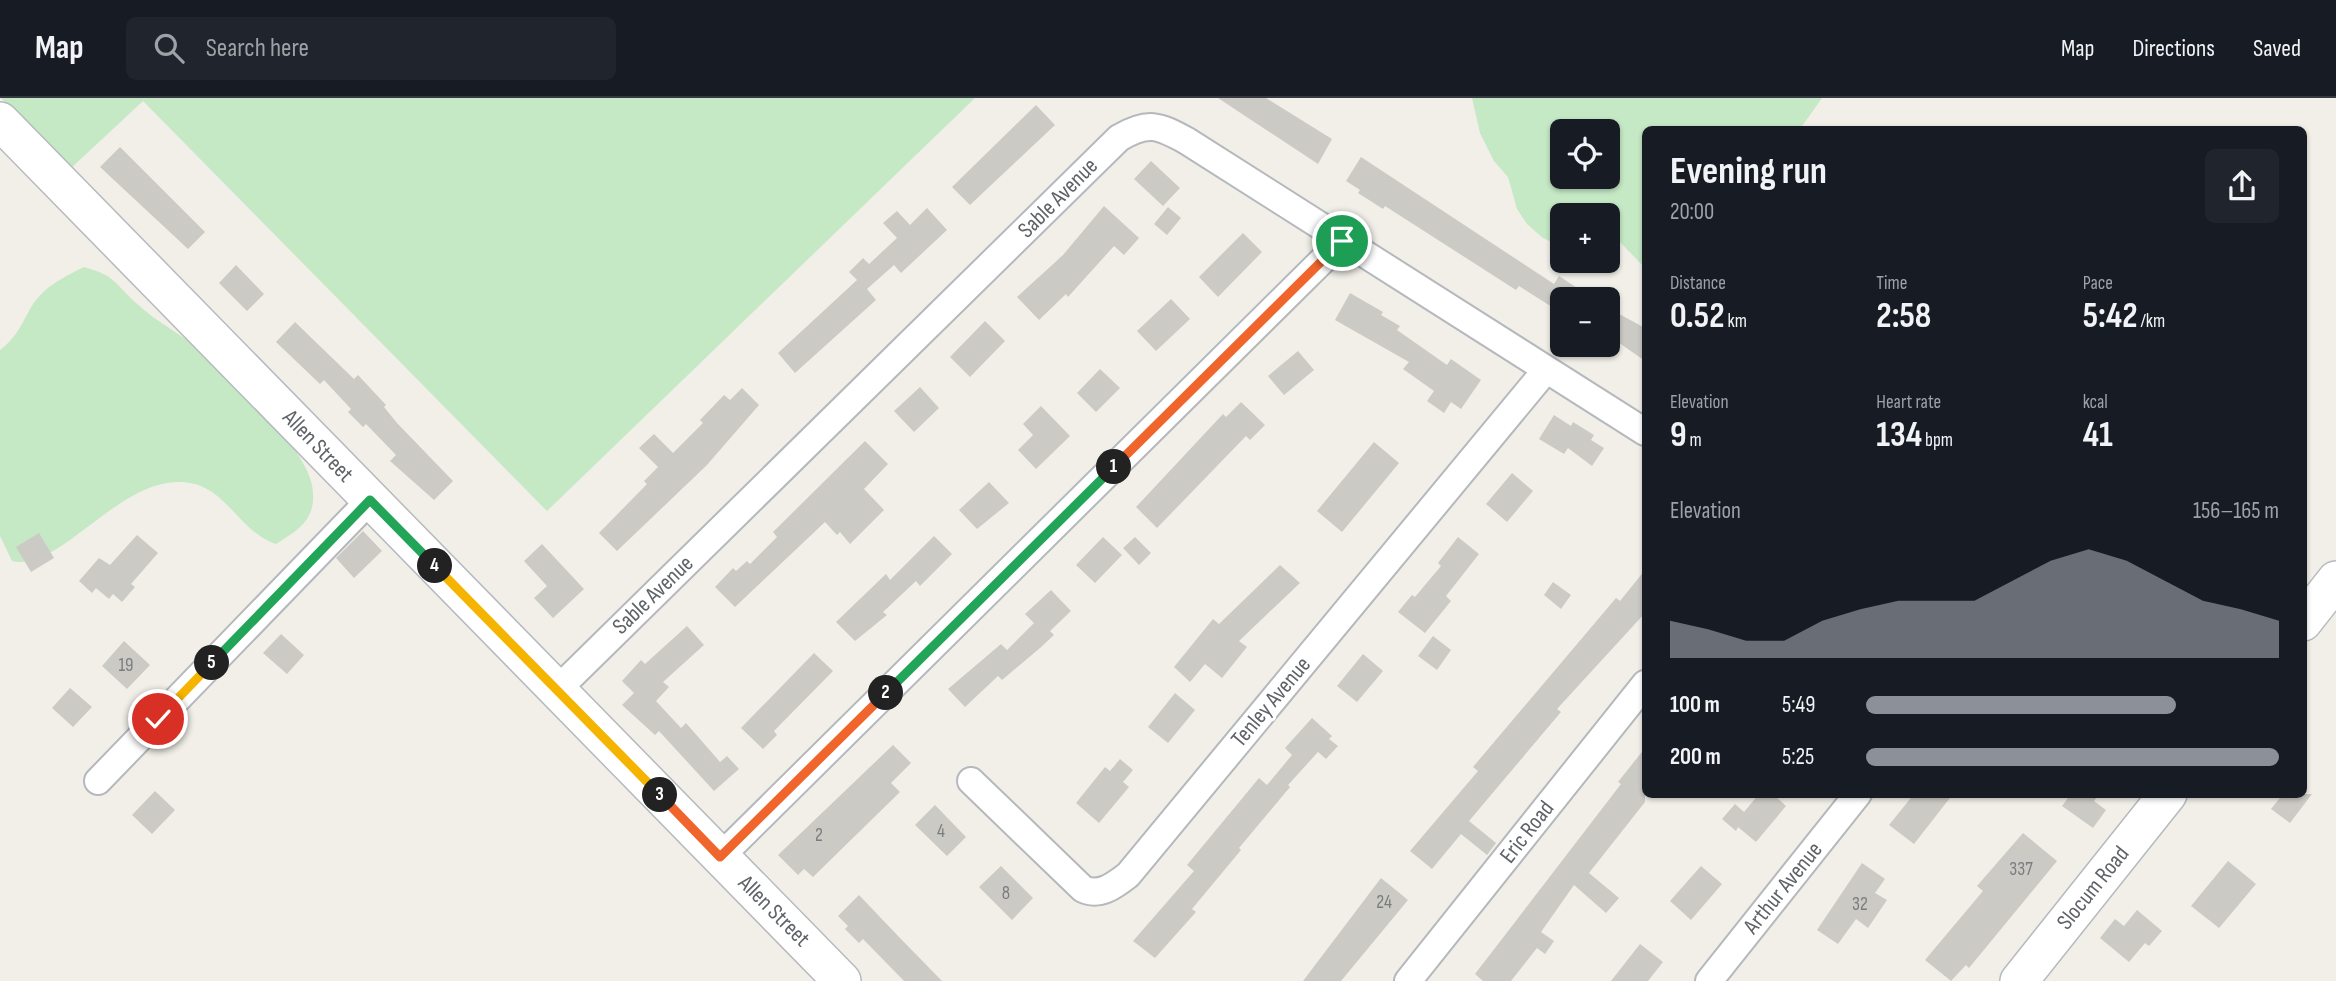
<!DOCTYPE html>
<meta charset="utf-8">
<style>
:root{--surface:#171b24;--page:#20242c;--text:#f1f3f6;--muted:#9ea1a6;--line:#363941;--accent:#8c9099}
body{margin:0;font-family:"Sofia Sans Condensed",sans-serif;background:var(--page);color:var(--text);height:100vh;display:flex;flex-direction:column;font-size:26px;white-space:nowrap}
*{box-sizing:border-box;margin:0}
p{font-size:23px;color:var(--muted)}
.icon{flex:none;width:38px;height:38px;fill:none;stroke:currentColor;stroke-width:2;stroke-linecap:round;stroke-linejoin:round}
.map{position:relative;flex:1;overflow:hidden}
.sheet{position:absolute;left:1642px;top:28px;width:665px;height:672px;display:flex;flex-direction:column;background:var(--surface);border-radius:10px;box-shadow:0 2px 5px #0004}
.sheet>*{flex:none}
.buttons{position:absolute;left:1550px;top:21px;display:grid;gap:14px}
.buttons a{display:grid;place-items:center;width:70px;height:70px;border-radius:10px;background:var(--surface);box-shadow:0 2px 5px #0004;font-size:35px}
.pin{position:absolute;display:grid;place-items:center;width:60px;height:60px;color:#fff;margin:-30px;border:4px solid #fff;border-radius:50%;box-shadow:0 2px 7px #0007}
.km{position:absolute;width:35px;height:35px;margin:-18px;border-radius:50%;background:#222;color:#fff;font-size:19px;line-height:35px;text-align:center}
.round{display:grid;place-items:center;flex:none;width:74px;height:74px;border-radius:10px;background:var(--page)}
.headline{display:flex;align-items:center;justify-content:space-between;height:119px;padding:0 28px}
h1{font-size:38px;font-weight:700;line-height:52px}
.stats{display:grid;grid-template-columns:repeat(3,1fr);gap:10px;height:119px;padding:7px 28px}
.stats div{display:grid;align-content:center}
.stats b{font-size:35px;font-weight:700}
.stats small{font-size:19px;font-weight:400}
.stats p{font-size:19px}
.chart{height:196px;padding:14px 28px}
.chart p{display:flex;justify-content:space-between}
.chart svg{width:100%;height:126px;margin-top:7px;fill:var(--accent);opacity:.7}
ul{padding:0 28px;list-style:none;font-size:23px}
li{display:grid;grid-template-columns:112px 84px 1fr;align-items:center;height:52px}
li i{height:18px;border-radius:9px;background:var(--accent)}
header{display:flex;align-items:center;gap:42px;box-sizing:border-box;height:98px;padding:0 35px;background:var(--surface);border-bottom:2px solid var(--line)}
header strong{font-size:33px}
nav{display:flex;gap:38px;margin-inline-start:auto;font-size:24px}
.search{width:490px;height:63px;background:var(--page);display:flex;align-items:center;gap:18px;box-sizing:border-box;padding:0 24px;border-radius:10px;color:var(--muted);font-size:26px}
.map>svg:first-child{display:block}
.green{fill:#c5e8c5;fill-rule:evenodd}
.building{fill:#cccac5}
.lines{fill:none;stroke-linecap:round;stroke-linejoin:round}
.street-casing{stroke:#b5b8bc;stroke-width:30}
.secondary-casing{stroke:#b6babf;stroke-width:40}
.street{stroke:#fff;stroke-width:26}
.secondary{stroke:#fff;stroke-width:37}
.split-1-casing{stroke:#fff;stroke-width:14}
.split-2-casing{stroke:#fff;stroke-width:14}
.split-3-casing{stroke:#fff;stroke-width:14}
.split-4-casing{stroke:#fff;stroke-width:14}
.split-5-casing{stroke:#fff;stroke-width:14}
.split-6-casing{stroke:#fff;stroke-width:14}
.split-1{stroke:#f0652b;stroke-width:9}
.split-2{stroke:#22a559;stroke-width:9}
.split-3{stroke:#f0652b;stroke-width:9}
.split-4{stroke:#f5b400;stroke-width:9}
.split-5{stroke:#22a559;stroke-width:9}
.split-6{stroke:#f5b400;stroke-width:9}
.labels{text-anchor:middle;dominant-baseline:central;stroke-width:6;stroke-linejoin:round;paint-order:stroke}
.number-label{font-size:19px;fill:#7a7d7f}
.street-label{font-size:23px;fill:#5f6368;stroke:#fff}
</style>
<header>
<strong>Map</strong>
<div class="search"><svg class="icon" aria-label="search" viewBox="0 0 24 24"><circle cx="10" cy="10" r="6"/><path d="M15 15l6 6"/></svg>Search here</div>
<nav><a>Map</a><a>Directions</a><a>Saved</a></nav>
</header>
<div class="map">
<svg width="2336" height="883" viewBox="0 0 2336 883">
<rect width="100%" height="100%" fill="#f1efe8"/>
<path class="green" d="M 1,0 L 975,0 L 547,413 L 143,3 L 70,71 Z
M 1472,0 L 1822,0 L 1800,31 L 1645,32 L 1645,170 L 1620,144 L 1608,139 L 1608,117 L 1563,117 L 1563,149 L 1543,140 L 1527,126 L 1517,111 L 1508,79 L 1494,63 L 1480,35 ZM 1563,33 L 1608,33 L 1608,79 L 1563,79 Z
M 84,169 C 116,178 113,184 135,204 C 157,225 186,239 209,258 C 237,282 306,352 312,387 C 318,420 300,431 276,446 C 243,436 228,395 195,386 C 125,368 63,475 12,463 L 0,438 L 0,252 C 16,240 20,229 29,213 C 41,190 62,180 84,169 Z"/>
<path class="building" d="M 1218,0 L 1266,0 L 1332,41 L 1318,66 Z
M 1036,7 L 1055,27 L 970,107 L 952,89 Z
M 120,49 L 205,134 L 188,151 L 100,69 Z
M 1361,59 L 1554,186 L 1559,178 L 1594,201 L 1563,201 L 1563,216 L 1519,188 L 1516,192 L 1385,108 L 1383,111 L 1358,95 L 1360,92 L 1346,83 Z
M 1151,63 L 1180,90 L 1163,108 L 1134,81 Z
M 1104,108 L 1139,140 L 1124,157 L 1114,148 L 1068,199 L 1066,196 L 1039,222 L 1017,199 L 1063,157 Z
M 1168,109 L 1181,120 L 1167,137 L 1154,126 Z
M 927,110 L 947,132 L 901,175 L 894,167 L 867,191 L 876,202 L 795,275 L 778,255 L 857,182 L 849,174 L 863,160 L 869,166 L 897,140 L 883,125 L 897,113 L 910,127 Z
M 1243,135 L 1262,154 L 1218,199 L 1199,179 Z
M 236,167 L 264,196 L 247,213 L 219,185 Z
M 1350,195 L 1383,214 L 1381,217 L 1400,228 L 1397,232 L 1447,267 L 1451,261 L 1481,282 L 1461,311 L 1451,304 L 1444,315 L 1427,303 L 1434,293 L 1403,271 L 1409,264 L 1335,222 Z
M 1171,201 L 1190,221 L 1156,253 L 1137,233 Z
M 1608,210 L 1645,230 L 1645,263 L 1608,237 Z
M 985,223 L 1005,243 L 970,279 L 950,259 Z
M 295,224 L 354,281 L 358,277 L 386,307 L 384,309 L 397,325 L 453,383 L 434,402 L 390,363 L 396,357 L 366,326 L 363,329 L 348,314 L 351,311 L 324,282 L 320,286 L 276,244 Z
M 1298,253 L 1314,272 L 1284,297 L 1268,278 Z
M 1100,271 L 1120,290 L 1096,314 L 1077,295 Z
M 920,289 L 939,310 L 914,334 L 894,313 Z
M 742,290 L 759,307 L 707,367 L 617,453 L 599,435 L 647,386 L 644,383 L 658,369 L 639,350 L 654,336 L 673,355 L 703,325 L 700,322 L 724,297 L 730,302 Z
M 1241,304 L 1265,327 L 1250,342 L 1246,338 L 1157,430 L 1136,409 L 1223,316 L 1226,319 Z
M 1041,308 L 1070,338 L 1036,371 L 1018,352 L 1033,337 L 1023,326 Z
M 1554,317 L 1571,328 L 1573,324 L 1594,337 L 1591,342 L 1604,350 L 1592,368 L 1568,350 L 1564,356 L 1539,341 Z
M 865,343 L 888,366 L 864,391 L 884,412 L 850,446 L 840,434 L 837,437 L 825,424 L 735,509 L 715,489 L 733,470 L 736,473 L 747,463 L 750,466 L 777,439 L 773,434 Z
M 1374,344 L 1399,365 L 1342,434 L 1317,413 Z
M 1512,375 L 1533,393 L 1507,424 L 1486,406 Z
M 989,384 L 1009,405 L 977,431 L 959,412 Z
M 363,433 L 382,453 L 354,480 L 336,460 Z
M 39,435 L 54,460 L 31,474 L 16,449 Z
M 137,437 L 158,455 L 131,486 L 135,489 L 122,504 L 113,496 L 109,501 L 96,490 L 92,495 L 79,483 L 99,460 L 110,467 Z
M 934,438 L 952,456 L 920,488 L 916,483 L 883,514 L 887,517 L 855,543 L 836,524 L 886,476 L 890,482 Z
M 1103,439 L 1122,457 L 1095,485 L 1076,467 Z
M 1135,439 L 1151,455 L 1139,467 L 1123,450 Z
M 1458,439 L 1479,456 L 1446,498 L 1451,503 L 1425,535 L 1398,514 L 1412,497 L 1415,499 L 1441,468 L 1438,465 Z
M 542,446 L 584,491 L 553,520 L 534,500 L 547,488 L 524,463 Z
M 1280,467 L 1300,485 L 1239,543 L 1247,549 L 1222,580 L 1205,566 L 1190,584 L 1174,569 L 1213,521 L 1219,526 Z
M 1645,472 L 1645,515 L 1557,611 L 1561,614 L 1469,723 L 1496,745 L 1487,757 L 1461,736 L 1432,771 L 1410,753 L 1478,673 L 1473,669 L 1616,500 L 1620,503 Z
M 1553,484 L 1571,497 L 1561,511 L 1544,497 Z
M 1051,492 L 1071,513 L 1050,533 L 1054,537 L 1040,550 L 1002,582 L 998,578 L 965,609 L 948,591 L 1001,546 L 1007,552 L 1034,525 L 1025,516 Z
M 687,528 L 704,547 L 663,584 L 669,589 L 656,603 L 681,630 L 686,625 L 720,664 L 727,658 L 739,671 L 714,693 L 659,633 L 655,637 L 622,607 L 634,595 L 622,583 L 641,562 L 645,566 Z
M 281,536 L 304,557 L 287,576 L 263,555 Z
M 1433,538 L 1451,552 L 1437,572 L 1418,558 Z
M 124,543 L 150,567 L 127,591 L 102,568 Z
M 814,555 L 833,573 L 774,633 L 777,637 L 763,651 L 741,630 Z
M 1363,556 L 1383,573 L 1357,604 L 1337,588 Z
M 70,590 L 92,609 L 73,629 L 52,610 Z
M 1175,595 L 1195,612 L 1168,645 L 1148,629 Z
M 1312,620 L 1332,638 L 1329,641 L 1338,648 L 1326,661 L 1318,654 L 1288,687 L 1290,689 L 1239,750 L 1241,752 L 1192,811 L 1196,814 L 1155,860 L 1133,843 L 1194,773 L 1187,767 L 1259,680 L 1267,687 L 1292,657 L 1285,650 Z
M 893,647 L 911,665 L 891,685 L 900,694 L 813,779 L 804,771 L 798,777 L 778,757 Z
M 1645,650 L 1645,704 L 1589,775 L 1619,800 L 1606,815 L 1574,787 L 1541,834 L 1554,843 L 1545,856 L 1537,850 L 1511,883 L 1483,883 L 1475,876 L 1621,686 L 1618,684 Z
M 1120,661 L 1133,672 L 1123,684 L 1129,689 L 1099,725 L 1076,705 L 1105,669 L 1110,673 Z
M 155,693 L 175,712 L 152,736 L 132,717 Z
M 1759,696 L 1773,696 L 1786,708 L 1756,744 L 1738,729 L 1736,733 L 1722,721 L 1735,706 L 1744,714 Z
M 1914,696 L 1953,696 L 1914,746 L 1889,727 Z
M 2071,696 L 2099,696 L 2094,703 L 2106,712 L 2093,730 L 2062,708 Z
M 2283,696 L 2312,696 L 2290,725 L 2271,711 Z
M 935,707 L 966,739 L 947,758 L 915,727 Z
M 2023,735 L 2057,763 L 1969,870 L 1966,867 L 1951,883 L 1925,862 L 1983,793 L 1977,788 Z
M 2228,763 L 2256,786 L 2219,830 L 2191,808 Z
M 1862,765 L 1885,781 L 1875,795 L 1887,802 L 1868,830 L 1856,821 L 1838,846 L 1817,832 Z
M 1001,768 L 1033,800 L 1012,822 L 979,789 Z
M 1701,768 L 1722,786 L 1691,822 L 1670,803 Z
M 1381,780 L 1408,802 L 1341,883 L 1303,883 Z
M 859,797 L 899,839 L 942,883 L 904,883 L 863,841 L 859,845 L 845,831 L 848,828 L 838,818 Z
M 2137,812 L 2162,833 L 2149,848 L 2145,845 L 2129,864 L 2100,840 L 2115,821 L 2124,828 Z
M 1640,846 L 1663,864 L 1648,883 L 1611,883 Z"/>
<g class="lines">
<g class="street-casing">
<path id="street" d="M 557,592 L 1119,40 C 1148,23 1158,27 1187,43 L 1645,334
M 98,683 L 370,402
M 971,683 L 1083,791 C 1100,799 1115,787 1128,777 L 1546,272
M 720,759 L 1342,143
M 1408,883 L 1645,586
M 1709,883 L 1858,696"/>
</g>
<g class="secondary-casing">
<path id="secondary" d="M 0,23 L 842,883
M 2303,524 L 2336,482
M 2019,883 L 2168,696"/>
</g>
<use href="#street" class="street"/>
<use href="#secondary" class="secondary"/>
</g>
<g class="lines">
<g class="split-1-casing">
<path id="split-1" d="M 1114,369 L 1342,143"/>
</g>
<g class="split-2-casing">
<path id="split-2" d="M 886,595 L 1114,369"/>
</g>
<g class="split-3-casing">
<path id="split-3" d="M 660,697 L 720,759 L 886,595"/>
</g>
<g class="split-4-casing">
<path id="split-4" d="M 435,468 L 660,697"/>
</g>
<g class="split-5-casing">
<path id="split-5" d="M 212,565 L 370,402 L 435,468"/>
</g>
<g class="split-6-casing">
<path id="split-6" d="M 158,621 L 212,565"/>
</g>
<use href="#split-1" class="split-1"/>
<use href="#split-2" class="split-2"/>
<use href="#split-3" class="split-3"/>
<use href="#split-4" class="split-4"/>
<use href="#split-5" class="split-5"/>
<use href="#split-6" class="split-6"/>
</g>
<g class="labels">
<g class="number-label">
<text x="126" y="567">19</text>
<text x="941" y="733">4</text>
<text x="819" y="737">2</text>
<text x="2021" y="771">337</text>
<text x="1006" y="795">8</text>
<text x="1384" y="804">24</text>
<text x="1860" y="806">32</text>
</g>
<g class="street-label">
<text transform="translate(1058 100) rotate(-45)">Sable Avenue</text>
<text transform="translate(318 348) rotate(46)">Allen Street</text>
<text transform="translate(653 497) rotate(-44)">Sable Avenue</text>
<text transform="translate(1271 604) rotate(-50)">Tenley Avenue</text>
<text transform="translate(1527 734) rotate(-52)">Eric Road</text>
<text transform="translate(1783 790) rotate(-51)">Arthur Avenue</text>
<text transform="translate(2093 790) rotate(-51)">Slocum Road</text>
<text transform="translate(774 813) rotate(45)">Allen Street</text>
</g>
</g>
</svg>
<div class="buttons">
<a><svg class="icon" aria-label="locate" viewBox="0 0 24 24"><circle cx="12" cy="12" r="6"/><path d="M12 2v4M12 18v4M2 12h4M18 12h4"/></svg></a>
<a>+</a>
<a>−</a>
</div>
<div class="pin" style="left:1342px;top:143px;background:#1e9e55"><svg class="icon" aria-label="arrive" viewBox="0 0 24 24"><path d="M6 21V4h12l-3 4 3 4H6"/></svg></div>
<div class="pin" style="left:158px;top:621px;background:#d93025"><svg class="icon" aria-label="check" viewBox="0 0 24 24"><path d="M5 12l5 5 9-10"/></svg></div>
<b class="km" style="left:1114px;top:369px">1</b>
<b class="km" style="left:886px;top:595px">2</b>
<b class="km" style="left:660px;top:697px">3</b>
<b class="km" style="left:435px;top:468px">4</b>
<b class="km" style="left:212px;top:565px">5</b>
<section class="sheet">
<div class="headline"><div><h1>Evening run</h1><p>20:00</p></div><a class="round"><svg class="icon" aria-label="share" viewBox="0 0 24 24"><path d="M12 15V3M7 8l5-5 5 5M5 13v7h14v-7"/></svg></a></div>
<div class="stats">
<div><p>Distance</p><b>0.52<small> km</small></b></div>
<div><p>Time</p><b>2:58</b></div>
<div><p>Pace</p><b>5:42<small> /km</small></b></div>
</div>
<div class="stats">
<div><p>Elevation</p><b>9<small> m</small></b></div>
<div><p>Heart rate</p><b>134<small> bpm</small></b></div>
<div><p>kcal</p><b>41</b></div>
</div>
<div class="chart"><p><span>Elevation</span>156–165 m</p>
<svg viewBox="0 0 160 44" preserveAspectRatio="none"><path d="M0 44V31L10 34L20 38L30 38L40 31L50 27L60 24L70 24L80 24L90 17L100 10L110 6L120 10L130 17L140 24L150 27L160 31V44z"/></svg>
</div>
<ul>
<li><b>100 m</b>5:49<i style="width:75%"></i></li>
<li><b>200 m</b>5:25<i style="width:100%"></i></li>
</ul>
</section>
</div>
